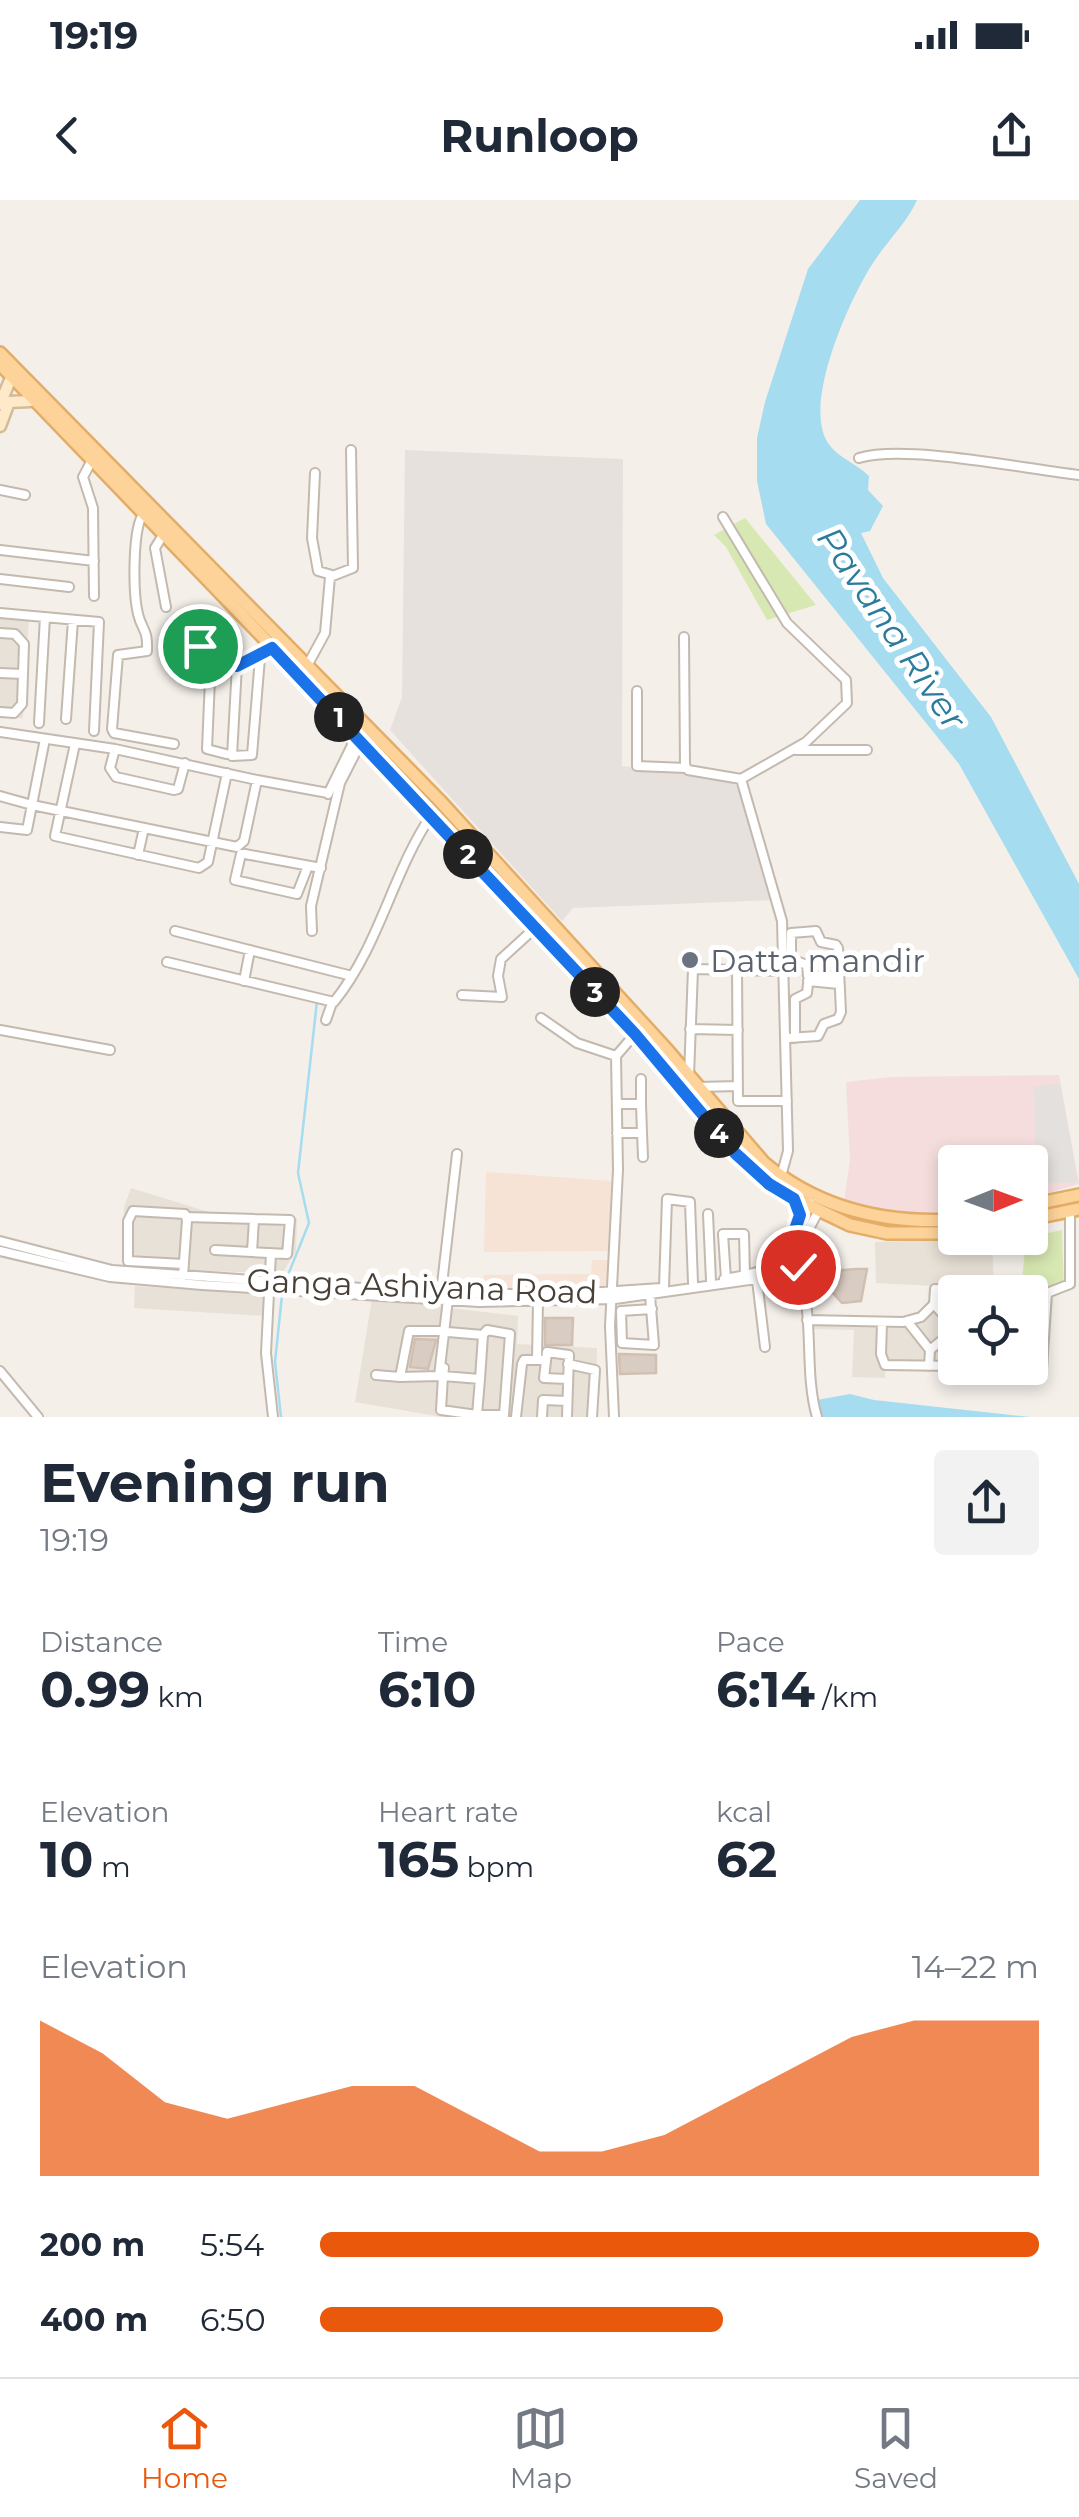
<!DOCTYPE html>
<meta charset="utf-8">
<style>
:root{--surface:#fff;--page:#f2f2f3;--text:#1f2937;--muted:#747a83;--line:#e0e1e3;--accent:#ea580c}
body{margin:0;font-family:Montserrat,sans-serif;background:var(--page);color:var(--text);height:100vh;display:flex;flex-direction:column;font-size:38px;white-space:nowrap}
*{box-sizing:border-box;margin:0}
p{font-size:32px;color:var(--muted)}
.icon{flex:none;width:55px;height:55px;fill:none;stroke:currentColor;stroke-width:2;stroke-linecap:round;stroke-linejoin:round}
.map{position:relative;height:1217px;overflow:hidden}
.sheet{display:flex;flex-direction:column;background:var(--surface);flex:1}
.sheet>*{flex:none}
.needle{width:65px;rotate:89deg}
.controls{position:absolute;left:938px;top:945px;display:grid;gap:20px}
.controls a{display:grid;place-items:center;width:110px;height:110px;border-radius:10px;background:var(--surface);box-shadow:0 5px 15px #0003;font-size:50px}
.pin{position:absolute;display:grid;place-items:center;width:85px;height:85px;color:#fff;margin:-42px;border:5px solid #fff;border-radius:50%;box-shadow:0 2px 10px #0007}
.km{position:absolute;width:50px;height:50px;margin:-25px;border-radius:50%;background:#222;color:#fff;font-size:28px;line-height:50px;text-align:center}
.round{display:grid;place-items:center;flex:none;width:105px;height:105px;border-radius:10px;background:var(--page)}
.overview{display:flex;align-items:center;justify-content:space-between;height:170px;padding:0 40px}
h1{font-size:55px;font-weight:700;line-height:75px}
.stats{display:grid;grid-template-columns:repeat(3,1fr);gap:15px;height:170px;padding:10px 40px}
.stats div{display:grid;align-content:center}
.stats b{font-size:50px;font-weight:700}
.stats small{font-size:28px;font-weight:400}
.stats p{font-size:28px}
.chart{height:280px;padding:20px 40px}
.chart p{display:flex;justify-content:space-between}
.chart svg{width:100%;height:180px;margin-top:10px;fill:var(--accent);opacity:.7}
ul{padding:0 40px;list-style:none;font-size:32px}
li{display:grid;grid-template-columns:160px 120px 1fr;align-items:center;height:75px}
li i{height:25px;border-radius:12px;background:var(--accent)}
.status{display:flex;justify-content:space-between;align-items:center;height:70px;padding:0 50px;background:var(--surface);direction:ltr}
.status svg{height:28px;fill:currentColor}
header{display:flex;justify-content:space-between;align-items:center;height:130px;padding:0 40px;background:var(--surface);font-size:45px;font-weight:700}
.dock{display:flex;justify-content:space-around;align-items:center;height:140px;border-top:2px solid var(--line);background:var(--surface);font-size:28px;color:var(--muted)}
.dock a{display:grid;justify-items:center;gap:5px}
.dock .selected{color:var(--accent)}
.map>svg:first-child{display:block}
.residential{fill:#e8e1d7}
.commercial{fill:#f6e3d5}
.industrial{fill:#e7e1de}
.medical{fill:#f5dddd}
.green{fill:#d8e8b2}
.parking{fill:#e3e0de}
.water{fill:#a6dcf0}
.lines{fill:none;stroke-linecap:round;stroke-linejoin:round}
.stream{stroke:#a6dcf0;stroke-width:2.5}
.building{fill:#d9ccc2;stroke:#d1c0b2;stroke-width:2.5}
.street-casing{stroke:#c3b9af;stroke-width:12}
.secondary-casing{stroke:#d4bc99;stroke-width:15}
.primary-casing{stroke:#e3ad68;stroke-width:16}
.street{stroke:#fff;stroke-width:8}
.secondary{stroke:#feeac9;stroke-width:10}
.primary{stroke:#fdd399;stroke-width:11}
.route-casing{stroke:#fff;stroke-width:20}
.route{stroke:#1a73e8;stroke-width:12}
.worship-dot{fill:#6b7280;stroke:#fff;stroke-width:4}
.labels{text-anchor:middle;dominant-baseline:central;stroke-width:10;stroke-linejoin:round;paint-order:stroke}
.worship-label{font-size:32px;fill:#5b616d;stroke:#fff;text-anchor:start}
.street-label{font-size:32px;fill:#483f37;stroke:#fff}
.water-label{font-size:35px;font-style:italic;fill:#2b7c9c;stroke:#fff}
</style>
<div class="status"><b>19:19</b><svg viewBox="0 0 49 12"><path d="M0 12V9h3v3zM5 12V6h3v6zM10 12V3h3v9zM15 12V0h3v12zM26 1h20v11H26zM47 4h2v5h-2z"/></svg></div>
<header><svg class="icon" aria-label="back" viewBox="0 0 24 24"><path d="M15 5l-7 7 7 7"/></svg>Runloop<svg class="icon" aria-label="share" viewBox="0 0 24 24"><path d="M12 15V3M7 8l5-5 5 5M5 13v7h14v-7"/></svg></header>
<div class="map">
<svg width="1079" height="1217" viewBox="0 0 1079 1217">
<rect width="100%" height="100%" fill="#f4efe9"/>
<path class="residential" d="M 0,417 L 29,418 L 23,518 L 0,517 Z
M 131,988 L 212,1013 L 297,1018 L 296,1051 L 282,1074 L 123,1067 L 124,1007 Z
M 992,1039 L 994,1089 L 955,1092 L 955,1168 L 986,1169 L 886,1165 L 885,1178 L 852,1177 L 854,1130 L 809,1129 L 809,1120 L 906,1120 L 933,1100 L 933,1086 L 876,1083 L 875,1042 Z
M 135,1086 L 267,1094 L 266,1116 L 134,1108 Z
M 372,1099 L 518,1116 L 517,1144 L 597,1148 L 596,1217 L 442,1217 L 355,1202 Z"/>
<path class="commercial" d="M 486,972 L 612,981 L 611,1051 L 484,1052 Z
M 592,1060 L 613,1060 L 612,1089 L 485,1090 L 484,1075 L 591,1074 Z"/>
<path class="industrial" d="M 405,250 L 623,259 L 622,566 L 735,580 L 774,700 L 573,708 L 562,721 L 390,530 L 402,497 Z"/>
<path class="medical" d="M 1059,875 L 1079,984 L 1030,998 L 1030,962 L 955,962 L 955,1014 L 881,1015 L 844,1001 L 850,960 L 846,882 L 892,877 Z"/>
<path class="green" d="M 745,318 L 816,405 L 767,420 L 726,347 L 714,335 Z
M 1062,1030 L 1064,1091 L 1021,1092 L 1026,1038 Z"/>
<path class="parking" d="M 1060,883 L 1078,982 L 1036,984 L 1034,887 Z"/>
<path class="water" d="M 860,0 L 917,0 C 907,23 887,41 873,63 C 850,98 802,204 828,243 C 837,257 857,264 869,276 L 868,290 L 883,306 L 870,331 L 861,333 L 883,378 L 991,517 L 1079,684 L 1079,779 L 959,564 L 766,324 L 757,281 L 757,238 L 765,202 L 808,69 Z
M 850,1194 L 874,1200 L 1030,1217 L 811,1217 L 817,1200 Z"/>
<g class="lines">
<path class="stream" d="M 286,1080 L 309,1023 L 298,973 L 317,801
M 281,1217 L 275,1162 L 282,1095"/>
</g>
<path class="building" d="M 856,1069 L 867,1069 L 861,1101 L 842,1103 L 832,1092 L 833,1071 Z
M 545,1118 L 573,1118 L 572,1145 L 545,1145 Z
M 415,1139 L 436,1140 L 428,1169 L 410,1167 Z
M 619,1154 L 656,1155 L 656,1173 L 620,1174 Z"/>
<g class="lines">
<g class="street-casing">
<path id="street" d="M 859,258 C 906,244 1025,269 1079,275
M 91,262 L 83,277 L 93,308 L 94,396
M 315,273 L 312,338 L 318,371 L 332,375
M 0,290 L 25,295
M 144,313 C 132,327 133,394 138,414 C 142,431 148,428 147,451 L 118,455 L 112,529 L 114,533 L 174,544
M 723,317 L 787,423 L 846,480 L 847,503 L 806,542 L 741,579 L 782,721 L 788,951 L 780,980
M 163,335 L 155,348 L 166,407
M 0,350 L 94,361
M 0,379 L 69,387
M 0,413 L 99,422 L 94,531
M 0,433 L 15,434 L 24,444 L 22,504 L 14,513 L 0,512
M 684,437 L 685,565 L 688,570 L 741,579
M 237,465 L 272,448
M 0,473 L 23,474
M 301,477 L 325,433 L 330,377 L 353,368 L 351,250
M 637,491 L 637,566 L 686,568
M 66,519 L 73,420
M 39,523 L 45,417
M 0,532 L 115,549 L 257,580
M 45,539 L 32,605 L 237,647 L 244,641 L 257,580 L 328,593
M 75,544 L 55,636 L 199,668 L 208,662 L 227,573
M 115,549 L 110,568 L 116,577 L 174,590 L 178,589 L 185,563
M 796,550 L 867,550
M 226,554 L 207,549 L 210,479 L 201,464 L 200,447 L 204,442 L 223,444 L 237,465 L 232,556 L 252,555 L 260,458
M 339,585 L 362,540
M 328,594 L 357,535
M 0,596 L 32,605 L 27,630 L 0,627
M 138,655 L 144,628
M 308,666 L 297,694 L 235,680 L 241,654 L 245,654 L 321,668
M 175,731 L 352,776
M 312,731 L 311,706 L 340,583
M 167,762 L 334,802 C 380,745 392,673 432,614
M 737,769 L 738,901 L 787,901
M 244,781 L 250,750
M 808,781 L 839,784
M 462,795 L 502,797 L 498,776 L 501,759 L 535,728
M 541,818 L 577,843 L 616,856
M 326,820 L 332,803
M 690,829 L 738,830
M 0,830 L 110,850
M 788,838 L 818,836 L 824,824 L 838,819 L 841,812 L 838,748 L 836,745 L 821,742 L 816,731 L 791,733 L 791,759 L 807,765 L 808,776 L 839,776
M 795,838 L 795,799 L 807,793 L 808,784
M 678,884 L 689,876 L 693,769 L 785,771
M 698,887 L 738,886
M 618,904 L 641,904 L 641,879
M 617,933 L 642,933 L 641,904
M 642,933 L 643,957
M 708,1014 L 711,1081
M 187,1017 L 290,1020 L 287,1054 L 215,1050
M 0,1041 L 112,1070 L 418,1092 L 557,1095 L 661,1088
M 0,1051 L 110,1077 L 202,1085 L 479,1102 L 615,1099 L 770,1077 L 794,1057 L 819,1010
M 252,1052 L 254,1019
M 271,1053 L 266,1153 L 273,1217
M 792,1055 C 818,1103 802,1166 817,1217
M 183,1076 L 187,1020 L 185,1014 L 133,1011 L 128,1021 L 128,1061 L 184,1064
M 724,1079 C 788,1069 785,1059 810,1003
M 726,1079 L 723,1034 L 744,1034 L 745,1076
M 757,1080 L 765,1147
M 664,1087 L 667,999 L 690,1002 L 693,1083
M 1025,1092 L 1047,1093
M 441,1093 L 457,954
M 650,1095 L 654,1145 L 622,1143 L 621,1111 L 652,1109
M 934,1104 L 955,1128
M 807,1120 L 903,1122 L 921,1117 L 934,1104 L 935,1089 L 986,1092
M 907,1121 L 930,1150
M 882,1123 L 881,1154 L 885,1165 L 955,1166
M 444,1131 L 409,1131 L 400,1177 L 439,1176 C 442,1150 445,1124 448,1099
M 537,1160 L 538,1101
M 568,1164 L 595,1170 L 592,1217
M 929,1166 L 930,1150 L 955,1129
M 444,1168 L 443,1176 L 480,1179 L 483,1135 L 448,1132
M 1020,1168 L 1042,1169 L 1047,1093 L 1070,1084 L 1070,1011
M 0,1171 L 38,1217
M 376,1175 L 400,1177
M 443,1176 L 441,1210 L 477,1215
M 480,1179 L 477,1215 L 504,1215 L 510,1134 L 487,1130 L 483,1135
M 516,1217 L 522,1164 L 524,1160 L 545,1160
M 542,1217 L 543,1200 L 567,1201
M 567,1217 L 569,1155 L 547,1152 L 544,1178 L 568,1179
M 614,1217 L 610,1126 L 618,970 L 616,856 L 635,834"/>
</g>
<g class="secondary-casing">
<path id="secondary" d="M 0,204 L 11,178
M 0,226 L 9,202 L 30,201"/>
</g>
<g class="primary-casing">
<path id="primary" d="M 0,153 L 440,601 L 668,851 L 764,963 C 819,1009 884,1024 955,1020
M 0,164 L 409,589 L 658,859 L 755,973 L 781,992 L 850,1025 L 887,1033 L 955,1033
M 1030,1005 L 1079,995
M 1030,1019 L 1079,1009"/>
</g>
<use href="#street" class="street"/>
<use href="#secondary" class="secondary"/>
<use href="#primary" class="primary"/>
</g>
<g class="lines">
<g class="route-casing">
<path id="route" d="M 200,446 L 204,442 L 223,444 L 237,466 L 272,448 L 635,834 L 735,953 L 769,984 L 794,999 L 800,1015 L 788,1050 L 798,1067"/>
</g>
<use href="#route" class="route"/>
</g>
<circle class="worship-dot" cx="690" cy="760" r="10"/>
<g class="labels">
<g class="worship-label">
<text x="710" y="760">Datta mandir</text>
</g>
<g class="street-label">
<text transform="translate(422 1086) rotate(2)">Ganga Ashiyana Road</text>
</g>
<g class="water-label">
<text transform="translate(892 428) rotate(56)">Pavana River</text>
</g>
</g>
</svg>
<div class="controls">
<a><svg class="needle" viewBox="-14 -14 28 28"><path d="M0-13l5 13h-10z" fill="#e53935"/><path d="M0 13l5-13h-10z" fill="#747a83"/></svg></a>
<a><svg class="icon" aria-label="locate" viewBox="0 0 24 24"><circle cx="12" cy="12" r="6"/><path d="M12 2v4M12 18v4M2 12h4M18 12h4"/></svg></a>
</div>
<div class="pin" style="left:200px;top:446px;background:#1e9e55"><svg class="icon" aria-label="arrive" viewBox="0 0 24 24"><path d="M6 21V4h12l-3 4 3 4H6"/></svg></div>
<div class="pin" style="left:798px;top:1067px;background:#d93025"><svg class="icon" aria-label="check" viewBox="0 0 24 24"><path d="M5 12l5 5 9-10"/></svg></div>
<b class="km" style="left:339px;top:517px">1</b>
<b class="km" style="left:468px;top:654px">2</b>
<b class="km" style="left:595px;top:792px">3</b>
<b class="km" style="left:719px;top:933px">4</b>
</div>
<section class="sheet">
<div class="overview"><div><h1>Evening run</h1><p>19:19</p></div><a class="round"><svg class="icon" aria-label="share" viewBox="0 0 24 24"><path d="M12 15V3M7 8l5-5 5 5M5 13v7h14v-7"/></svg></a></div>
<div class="stats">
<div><p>Distance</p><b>0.99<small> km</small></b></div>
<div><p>Time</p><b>6:10</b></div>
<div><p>Pace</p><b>6:14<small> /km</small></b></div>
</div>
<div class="stats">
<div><p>Elevation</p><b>10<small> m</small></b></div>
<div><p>Heart rate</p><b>165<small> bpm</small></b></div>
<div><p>kcal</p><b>62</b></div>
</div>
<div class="chart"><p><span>Elevation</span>14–22 m</p>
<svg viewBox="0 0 160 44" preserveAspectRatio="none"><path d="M0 44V6L10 14L20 26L30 30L40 26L50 22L60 22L70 30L80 38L90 38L100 34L110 26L120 18L130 10L140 6L150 6L160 6V44z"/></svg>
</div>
<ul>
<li><b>200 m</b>5:54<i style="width:100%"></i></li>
<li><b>400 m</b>6:50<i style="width:56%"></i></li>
</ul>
</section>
<nav class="dock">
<a class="selected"><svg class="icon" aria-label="home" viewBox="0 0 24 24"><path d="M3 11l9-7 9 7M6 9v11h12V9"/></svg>Home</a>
<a><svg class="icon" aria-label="map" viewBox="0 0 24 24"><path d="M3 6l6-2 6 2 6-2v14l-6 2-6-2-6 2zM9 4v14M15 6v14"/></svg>Map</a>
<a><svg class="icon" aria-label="saved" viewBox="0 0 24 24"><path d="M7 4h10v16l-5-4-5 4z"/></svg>Saved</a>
</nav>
